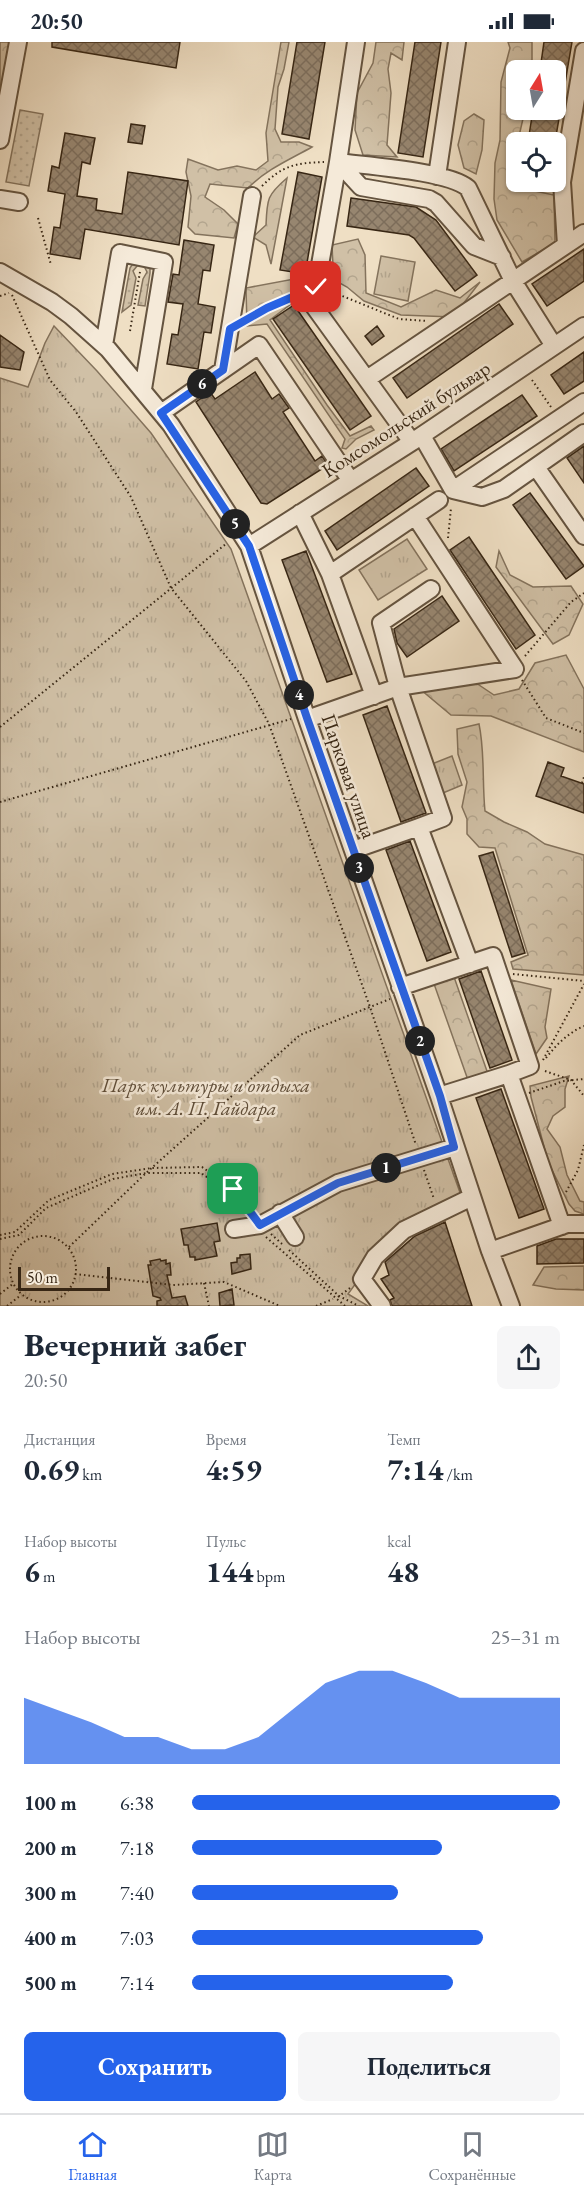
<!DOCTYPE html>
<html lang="ru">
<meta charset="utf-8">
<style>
:root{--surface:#fff;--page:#f6f6f7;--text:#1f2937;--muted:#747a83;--line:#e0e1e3;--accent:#2563eb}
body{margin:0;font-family:"EB Garamond",serif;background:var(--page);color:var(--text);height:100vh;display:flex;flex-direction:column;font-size:22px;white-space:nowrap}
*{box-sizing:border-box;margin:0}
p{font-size:20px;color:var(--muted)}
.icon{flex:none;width:33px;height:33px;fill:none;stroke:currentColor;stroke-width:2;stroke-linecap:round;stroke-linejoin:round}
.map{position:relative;height:1264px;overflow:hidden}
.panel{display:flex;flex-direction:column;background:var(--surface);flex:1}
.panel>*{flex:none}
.needle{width:39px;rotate:11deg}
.tools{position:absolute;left:506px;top:18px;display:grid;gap:12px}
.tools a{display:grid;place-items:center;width:60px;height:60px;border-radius:9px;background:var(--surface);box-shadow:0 2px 4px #0004;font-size:30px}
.scale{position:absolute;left:18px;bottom:15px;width:92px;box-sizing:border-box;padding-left:6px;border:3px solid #372614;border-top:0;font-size:16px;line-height:21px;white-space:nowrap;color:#372614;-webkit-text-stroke:4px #f5ead9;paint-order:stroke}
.pin{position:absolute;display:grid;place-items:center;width:51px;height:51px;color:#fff;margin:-26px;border-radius:12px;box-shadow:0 3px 9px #0006}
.km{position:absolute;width:30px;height:30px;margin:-15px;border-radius:50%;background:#222;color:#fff;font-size:16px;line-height:30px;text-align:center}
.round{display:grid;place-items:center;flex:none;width:63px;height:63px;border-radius:9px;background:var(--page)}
.summary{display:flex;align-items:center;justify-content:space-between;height:102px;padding:0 24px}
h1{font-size:33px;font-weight:700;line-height:45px}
.stats{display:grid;grid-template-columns:repeat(3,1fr);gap:9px;height:102px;padding:6px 24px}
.stats div{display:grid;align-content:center}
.stats b{font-size:30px;font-weight:700}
.stats small{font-size:16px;font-weight:400}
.stats p{font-size:16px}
.chart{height:168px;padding:12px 24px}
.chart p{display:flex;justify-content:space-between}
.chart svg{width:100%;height:108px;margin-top:6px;fill:var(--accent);opacity:.7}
.button{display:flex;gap:12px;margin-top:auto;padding:12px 24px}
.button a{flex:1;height:69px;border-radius:9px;background:var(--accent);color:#fff;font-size:24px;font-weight:700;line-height:69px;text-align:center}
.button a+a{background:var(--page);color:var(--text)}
ul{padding:0 24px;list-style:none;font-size:20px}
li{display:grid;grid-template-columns:96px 72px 1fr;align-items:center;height:45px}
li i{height:15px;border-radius:8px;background:var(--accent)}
.status{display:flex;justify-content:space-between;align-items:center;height:42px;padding:0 30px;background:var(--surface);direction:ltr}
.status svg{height:16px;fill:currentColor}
.menu{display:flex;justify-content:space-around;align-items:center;height:84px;border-top:2px solid var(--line);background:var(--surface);font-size:16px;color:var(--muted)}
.menu a{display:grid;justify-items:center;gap:3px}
.menu .current{color:var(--accent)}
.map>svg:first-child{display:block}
.grass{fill:url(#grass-dots);stroke:#84735d;stroke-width:1.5}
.forest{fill:url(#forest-crowns);stroke:#84735d;stroke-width:1.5}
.park{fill:url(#park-tufts);stroke:#84735d;stroke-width:1.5}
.building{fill:url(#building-cross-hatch);stroke:#372614;stroke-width:1.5}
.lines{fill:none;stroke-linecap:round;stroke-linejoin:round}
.minor-casing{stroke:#655440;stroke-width:20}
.path{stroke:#372614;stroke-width:2;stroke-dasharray:1.5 3;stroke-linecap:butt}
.minor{stroke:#f5ead9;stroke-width:16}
.route-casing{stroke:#fff;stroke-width:12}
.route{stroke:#2563eb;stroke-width:8}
.labels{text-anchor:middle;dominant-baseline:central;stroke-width:5;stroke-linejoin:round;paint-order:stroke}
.street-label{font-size:20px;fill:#372614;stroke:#f5ead9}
.park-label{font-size:20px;font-style:italic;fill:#5d4c38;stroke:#f5ead9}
</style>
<div class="status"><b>20:50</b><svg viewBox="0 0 49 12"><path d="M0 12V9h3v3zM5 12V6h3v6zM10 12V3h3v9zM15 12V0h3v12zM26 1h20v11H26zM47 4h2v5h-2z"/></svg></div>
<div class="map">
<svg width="584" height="1264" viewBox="0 0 584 1264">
<defs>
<pattern id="grass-dots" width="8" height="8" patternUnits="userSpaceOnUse" patternTransform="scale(1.5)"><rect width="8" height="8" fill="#d0c0a6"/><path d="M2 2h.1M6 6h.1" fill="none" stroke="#b3a58e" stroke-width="1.8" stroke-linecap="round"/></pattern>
<pattern id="forest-crowns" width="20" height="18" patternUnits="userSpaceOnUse" patternTransform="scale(1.5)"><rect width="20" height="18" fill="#d0c0a6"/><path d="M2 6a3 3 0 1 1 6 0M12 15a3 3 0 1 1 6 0" fill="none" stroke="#b3a58e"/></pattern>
<pattern id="park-tufts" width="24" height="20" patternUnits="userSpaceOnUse" patternTransform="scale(1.5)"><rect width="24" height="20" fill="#d0c0a6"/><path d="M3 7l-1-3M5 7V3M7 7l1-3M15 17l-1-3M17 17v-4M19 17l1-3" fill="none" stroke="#b3a58e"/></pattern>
<pattern id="building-cross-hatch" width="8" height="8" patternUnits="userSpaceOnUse" patternTransform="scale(1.5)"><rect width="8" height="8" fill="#978670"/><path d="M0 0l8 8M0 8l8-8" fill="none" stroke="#7c6d5b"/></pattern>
</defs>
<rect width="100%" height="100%" fill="#efdfc4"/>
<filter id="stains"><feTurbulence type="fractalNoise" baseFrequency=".00333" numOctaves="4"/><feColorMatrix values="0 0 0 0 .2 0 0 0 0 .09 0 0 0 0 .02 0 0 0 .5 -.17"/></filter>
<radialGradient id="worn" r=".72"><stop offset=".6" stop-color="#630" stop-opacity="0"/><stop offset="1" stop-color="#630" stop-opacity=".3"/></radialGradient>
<path class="grass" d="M 20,68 L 43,72 L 29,144 L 6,140 Z
M 134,220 L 138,223 L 133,229 L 136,236 L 131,263 L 122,270 L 130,226 Z
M 144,224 L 150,225 L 150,231 L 145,264 L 138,263 L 143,237 L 147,230 Z"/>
<path class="forest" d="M 0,0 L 13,0 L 0,59 Z
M 281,0 L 289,0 L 284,27 L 278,45 L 275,87 L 281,100 L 299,100 L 312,105 C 289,118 267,127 248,146 L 210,142 L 205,155 L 224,168 L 238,182 L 234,196 L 195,192 L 188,185 L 191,154 L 186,130 L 188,117 L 218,128 L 237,124 L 256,128 L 268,119 L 266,91 Z
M 376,0 L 404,0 L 402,18 L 391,11 L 388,27 L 391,51 L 387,103 L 397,115 L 363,113 L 355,88 L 357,51 L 373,21 Z
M 508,0 L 532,0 L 532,28 L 516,28 L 516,68 L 525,68 L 511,129 L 516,145 L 554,153 L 555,201 L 522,220 L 497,178 L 494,157 L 495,121 L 500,98 L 501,40 L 510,6 Z
M 474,72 L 484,78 L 482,108 L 476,132 L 464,126 L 458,103 L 464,79 Z
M 287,136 L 271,222 L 266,203 L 253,195 L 266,183 C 267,157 267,153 287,136 Z
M 358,197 L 365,213 L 366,251 L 401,265 L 436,248 L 460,256 L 480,240 L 453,275 L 401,273 L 364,259 L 347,245 L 329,235 L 333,224 L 332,203 Z
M 310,234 L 317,257 L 295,259 L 270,278 L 327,363 L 350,394 L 371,384 L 374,388 L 356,397 L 346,407 L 342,406 L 345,397 L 267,282 L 247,284 L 246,246 Z
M 499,509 L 510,533 L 533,545 L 571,544 L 583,562 L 569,593 L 553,602 L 496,525 Z
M 566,613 L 584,647 L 584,710 L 491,674 L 451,673 L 420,647 L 476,641 L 494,653 L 519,647 L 535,621 Z
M 479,682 C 485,710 482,740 485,769 L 504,780 L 527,790 L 545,802 L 584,813 L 584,933 L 513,927 L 511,920 L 528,913 L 495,806 L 479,805 L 467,792 L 467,777 L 462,765 L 467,740 L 458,712 L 457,687 Z
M 453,932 L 488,1032 L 468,1038 L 433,939 Z
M 511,938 L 551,947 L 545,985 L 547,996 L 536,1012 Z
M 569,1034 L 565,1047 L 565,1065 L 553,1074 L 547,1087 L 560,1105 L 567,1133 L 580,1159 L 584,1160 L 584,1172 L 575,1169 L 569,1162 L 548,1120 L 531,1055 L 530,1044 Z
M 584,1224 L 584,1248 L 556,1247 L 533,1243 L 544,1225 Z"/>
<path class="park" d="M 381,214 L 415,220 L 408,259 L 374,252 Z
M 54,284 L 97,329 L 151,391 L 231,507 L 463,1159 L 375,1215 L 348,1252 L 368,1264 L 0,1264 L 0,336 L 28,345 L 45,301 Z
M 407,497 L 427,527 L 378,558 L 359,528 Z
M 452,714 L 462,743 L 443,751 L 432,722 Z"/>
<path class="building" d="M 52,0 L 180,0 L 176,26 L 52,5 Z
M 297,0 L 325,0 L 309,97 L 282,92 Z
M 415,0 L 441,0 L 423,115 L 398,111 Z
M 544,0 L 572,0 L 555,100 L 528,100 L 533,68 L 555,68 L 555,28 L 540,28 Z
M 131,82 L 145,84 L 142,102 L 128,100 Z
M 65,91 L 95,96 L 90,122 L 82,120 L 77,154 L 97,157 L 96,168 L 122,172 L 128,130 L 188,139 L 179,203 L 85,187 L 80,217 L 50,212 L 54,185 L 60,186 L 65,152 L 48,149 L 52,124 L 59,126 Z
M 298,130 L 322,135 L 305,232 L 280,228 Z
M 351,156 L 416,165 L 436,178 L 477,233 L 455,249 L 414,196 L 409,193 L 347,184 Z
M 184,198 L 214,203 L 210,229 L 203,228 L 198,262 L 215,265 L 211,291 L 204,290 L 198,327 L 167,322 L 172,292 L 178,293 L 183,262 L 168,260 L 173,232 L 179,233 Z
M 584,207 L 584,239 L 547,264 L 532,242 Z
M 499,262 L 513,282 L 407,356 L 393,336 Z
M 294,263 L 371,374 L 350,388 L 273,277 Z
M 377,284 L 384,294 L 372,303 L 365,294 Z
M 0,293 L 24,310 L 20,328 L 0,325 Z
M 584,310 L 584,339 L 564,352 L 551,333 Z
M 255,330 L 272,357 L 279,352 L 289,366 L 283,370 L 315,419 L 322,414 L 328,423 L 267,462 L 261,461 L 196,360 L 210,350 L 215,357 Z
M 522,353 L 537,374 L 454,429 L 441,407 Z
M 584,404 L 584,441 L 567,416 Z
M 416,426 L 429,444 L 337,508 L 325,489 Z
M 530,451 L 584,524 L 566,537 L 513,463 Z
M 469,495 L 535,593 L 516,607 L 450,508 Z
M 306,509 L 352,632 L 327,640 L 282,518 Z
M 442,554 L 459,579 L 407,615 L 397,601 L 394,587 Z
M 387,664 L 426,771 L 401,780 L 363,673 Z
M 548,720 L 564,726 L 561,734 L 584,742 L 584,771 L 536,754 Z
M 410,799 L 451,910 L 427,919 L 386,808 Z
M 493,810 L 525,911 L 512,915 L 479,814 Z
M 481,929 L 512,1018 L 490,1026 L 459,937 Z
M 501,1047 L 544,1167 L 519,1176 L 476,1056 Z
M 445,1180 L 472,1264 L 392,1264 L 390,1258 L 394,1256 L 381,1237 L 389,1233 L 385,1220 L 415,1194 Z
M 217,1181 L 220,1199 L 214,1200 L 217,1214 L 195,1218 L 195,1215 L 190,1215 L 188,1203 L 184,1203 L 181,1187 Z
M 556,1197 L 584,1197 L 584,1221 L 537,1222 L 537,1204 Z
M 250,1212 L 251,1227 L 232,1232 L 231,1221 L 237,1220 L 237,1216 L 240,1216 L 240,1213 Z
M 160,1217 L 161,1219 L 166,1218 L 166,1222 L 170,1221 L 171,1233 L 167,1233 L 172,1256 L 185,1254 L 188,1264 L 157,1264 L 157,1259 L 161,1258 L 160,1256 L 153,1254 L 148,1223 L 151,1223 L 150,1219 Z
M 232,1247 L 234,1263 L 220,1264 L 219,1251 Z"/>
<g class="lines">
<g class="minor-casing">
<path id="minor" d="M 356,0 L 338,120 C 368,124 448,129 468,146 L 513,239 L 554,304
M 0,98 L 18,0
M 338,120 L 313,263 L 412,400
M 338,120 L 361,145 L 429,157 L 436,161 L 474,204 L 502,215
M 437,134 L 457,0
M 0,157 L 19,160
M 566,203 L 562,140 L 584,9
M 0,230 L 52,260 L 71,274 L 108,307 L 171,383 L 249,504 L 307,677 L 439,1054 L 490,1209 L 511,1264
M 104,303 L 120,211 L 164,220 L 143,347
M 223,328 L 252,154
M 367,337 L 584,191
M 161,371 L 259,303 L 351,439
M 422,394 L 453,448 L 482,455 L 504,447 L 584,391
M 536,425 L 584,494
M 453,448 L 584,360
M 300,471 L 330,532
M 415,474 L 515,627 L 398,645 L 381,581 L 431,547
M 249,504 L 412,400 L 584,284
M 374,654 L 330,532 L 439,458
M 307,677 L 398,645 L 443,776 L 419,785 L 470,922
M 353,808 L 419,785
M 400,945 L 493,914 L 530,1024 L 509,1032
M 439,1054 L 509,1032 L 562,1184
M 280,1171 L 295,1195
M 234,1187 L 260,1183 L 338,1141 L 455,1105
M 490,1209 L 567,1182 L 584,1182
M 382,1264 L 362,1237 L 375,1215 L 404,1188 L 472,1155"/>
</g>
<path class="path" d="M 262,144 C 283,123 296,121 324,120
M 38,176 L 51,223
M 330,249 L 399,277 L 427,279
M 12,253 L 50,338 L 76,370 L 131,455 L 171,546 L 246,639 L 269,682 L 370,965 L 416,1103
M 0,254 L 9,251
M 246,278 L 267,266 L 300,252
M 130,289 L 140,230
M 532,338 L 551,365
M 448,496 L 451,466
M 525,614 L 571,560 L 584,551
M 522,638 L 546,676 L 584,691
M 0,685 L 227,501
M 582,741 L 584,735
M 0,760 L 291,677
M 513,932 L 584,939
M 546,1016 C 557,1002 568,991 584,984
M 543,1018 L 584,942
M 545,1029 L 571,1038 L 584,1054
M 529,1051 L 564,1039 L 584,1037
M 424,1128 L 434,1157
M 566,1150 L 578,1128 L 584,1103
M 271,1192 L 282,1202
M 0,1193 L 15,1190 L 49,1158 L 112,1132 L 152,1126 L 202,1125 L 233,1147 L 250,1171
M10 1227a33 33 0 1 1 66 0a33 33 0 1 1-66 0Z
M 266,1195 L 345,1264
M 0,1197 L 19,1193 L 46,1166 L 113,1137 L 146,1131 L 201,1131 L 229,1150 L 243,1171
M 69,1205 L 146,1131 L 300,993 L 390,957
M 289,1208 L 339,1254 L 359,1264
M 75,1232 L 173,1243 L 224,1240 L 280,1264
M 204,1241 L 209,1264
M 0,1252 L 14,1241
M 338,1255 L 350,1246
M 7,1264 L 21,1253
M 316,1264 L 333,1257"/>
<use href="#minor" class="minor"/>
</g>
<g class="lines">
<g class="route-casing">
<path id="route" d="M 233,1147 L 260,1183 L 338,1141 L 454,1105 L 440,1054 L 307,676 L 249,504 L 161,371 L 223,328 L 230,287 L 267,266 L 316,245"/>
</g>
<use href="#route" class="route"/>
</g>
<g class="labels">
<g class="street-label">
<text transform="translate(406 377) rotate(-33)">Комсомольский бульвар</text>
<text transform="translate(349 734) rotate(71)">Парковая улица</text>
</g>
<g class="park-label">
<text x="206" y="1043">Парк культуры и отдыха<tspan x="206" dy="23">им. А. П. Гайдара</tspan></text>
</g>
</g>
<rect width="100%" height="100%" filter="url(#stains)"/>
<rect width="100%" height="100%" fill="url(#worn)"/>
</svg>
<div class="tools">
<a><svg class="needle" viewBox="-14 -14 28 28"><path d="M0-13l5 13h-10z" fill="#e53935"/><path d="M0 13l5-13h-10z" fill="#747a83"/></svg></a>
<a><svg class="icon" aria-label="locate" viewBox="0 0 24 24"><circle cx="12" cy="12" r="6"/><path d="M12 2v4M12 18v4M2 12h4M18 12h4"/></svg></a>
</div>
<div class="scale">50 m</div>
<div class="pin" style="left:233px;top:1147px;background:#1e9e55"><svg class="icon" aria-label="arrive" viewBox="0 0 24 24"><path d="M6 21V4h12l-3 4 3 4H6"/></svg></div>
<div class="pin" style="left:316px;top:245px;background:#d93025"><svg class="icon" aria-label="check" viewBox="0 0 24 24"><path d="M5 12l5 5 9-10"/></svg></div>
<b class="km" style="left:386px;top:1126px">1</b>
<b class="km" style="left:420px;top:999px">2</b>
<b class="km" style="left:359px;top:826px">3</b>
<b class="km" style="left:299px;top:653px">4</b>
<b class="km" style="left:235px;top:482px">5</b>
<b class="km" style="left:202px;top:342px">6</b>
</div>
<section class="panel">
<div class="summary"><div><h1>Вечерний забег</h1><p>20:50</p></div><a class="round"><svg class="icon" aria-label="share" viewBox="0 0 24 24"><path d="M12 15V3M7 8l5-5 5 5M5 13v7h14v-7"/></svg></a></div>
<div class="stats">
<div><p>Дистанция</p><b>0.69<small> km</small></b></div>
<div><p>Время</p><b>4:59</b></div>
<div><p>Темп</p><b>7:14<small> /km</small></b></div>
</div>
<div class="stats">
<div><p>Набор высоты</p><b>6<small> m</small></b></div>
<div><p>Пульс</p><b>144<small> bpm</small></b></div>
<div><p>kcal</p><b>48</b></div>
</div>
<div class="chart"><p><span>Набор высоты</span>25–31 m</p>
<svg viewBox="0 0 160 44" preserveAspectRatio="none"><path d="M0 44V17L10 22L20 27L30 33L40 33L50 38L60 38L70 33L80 22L90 11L100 6L110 6L120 11L130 17L140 17L150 17L160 17V44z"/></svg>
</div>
<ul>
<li><b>100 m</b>6:38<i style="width:100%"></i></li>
<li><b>200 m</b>7:18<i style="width:68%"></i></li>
<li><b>300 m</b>7:40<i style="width:56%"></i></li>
<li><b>400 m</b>7:03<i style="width:79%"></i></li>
<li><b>500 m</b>7:14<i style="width:71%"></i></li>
</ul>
<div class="button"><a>Сохранить</a><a>Поделиться</a></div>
</section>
<nav class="menu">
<a class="current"><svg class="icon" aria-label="home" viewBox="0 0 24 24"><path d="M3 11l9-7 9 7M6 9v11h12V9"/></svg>Главная</a>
<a><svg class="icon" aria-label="map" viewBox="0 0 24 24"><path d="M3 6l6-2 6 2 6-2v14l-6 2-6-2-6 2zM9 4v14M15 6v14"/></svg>Карта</a>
<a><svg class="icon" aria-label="saved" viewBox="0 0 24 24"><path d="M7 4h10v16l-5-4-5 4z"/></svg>Сохранённые</a>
</nav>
